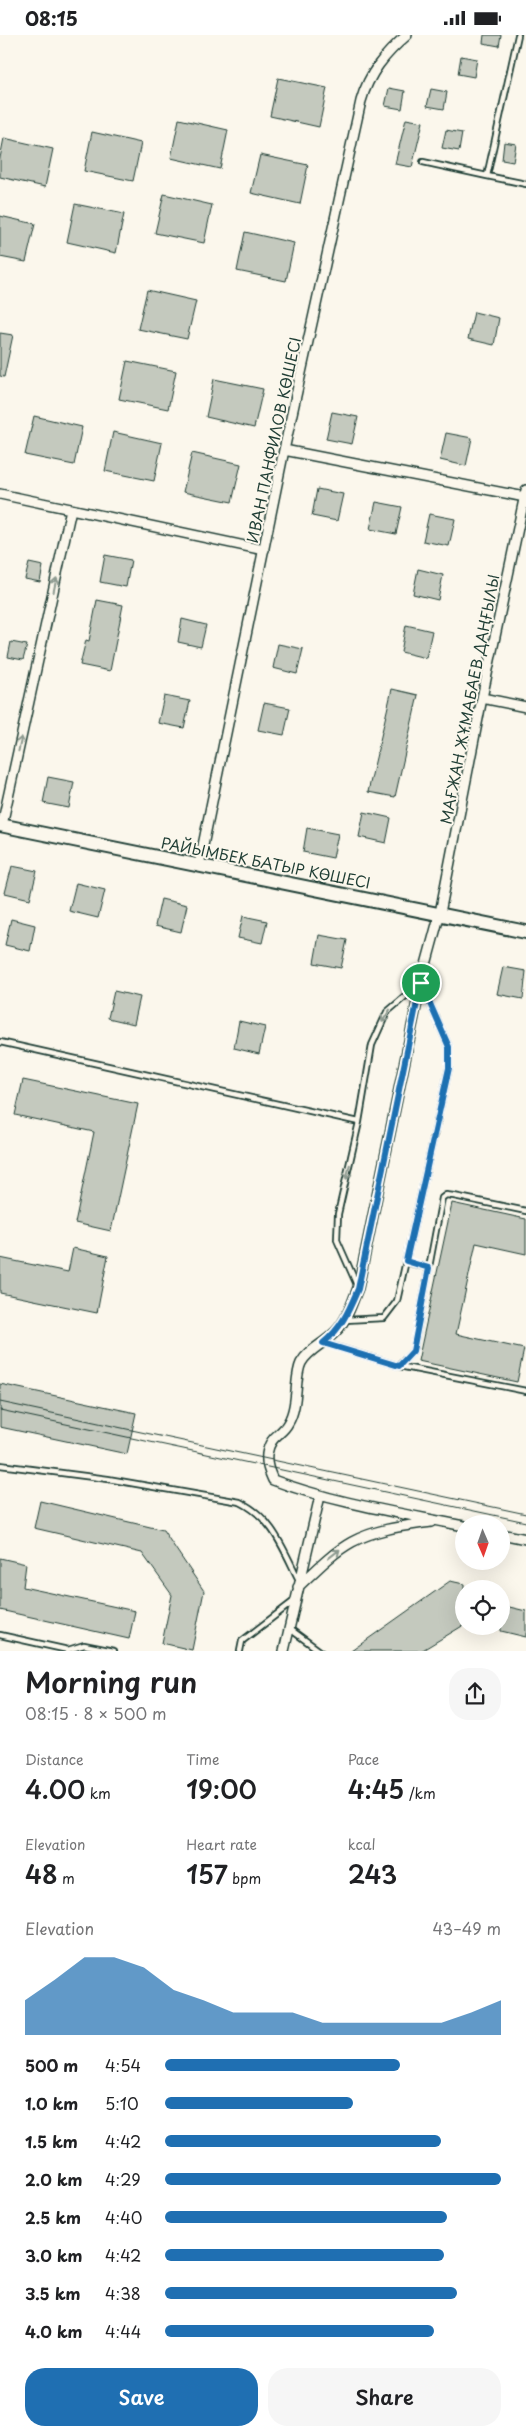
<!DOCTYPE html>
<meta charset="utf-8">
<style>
:root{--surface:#fff;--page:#f6f6f6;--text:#202124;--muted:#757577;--accent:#1f6fb2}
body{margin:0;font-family:"Playpen Sans",sans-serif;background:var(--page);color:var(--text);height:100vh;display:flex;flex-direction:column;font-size:19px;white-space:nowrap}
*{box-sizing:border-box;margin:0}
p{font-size:16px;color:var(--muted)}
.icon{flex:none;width:28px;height:28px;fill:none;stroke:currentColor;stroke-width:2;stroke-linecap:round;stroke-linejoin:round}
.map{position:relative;height:1616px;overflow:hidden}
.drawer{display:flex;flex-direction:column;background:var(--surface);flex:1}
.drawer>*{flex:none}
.needle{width:32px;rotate:178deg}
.tools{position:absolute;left:455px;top:1480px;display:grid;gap:10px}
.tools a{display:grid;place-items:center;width:55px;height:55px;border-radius:50%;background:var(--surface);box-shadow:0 5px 20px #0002;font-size:25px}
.pin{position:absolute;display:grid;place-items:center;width:42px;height:42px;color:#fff;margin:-21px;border:2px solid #fff;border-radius:50%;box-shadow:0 1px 5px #0007}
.round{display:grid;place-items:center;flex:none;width:52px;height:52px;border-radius:20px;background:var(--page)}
.headline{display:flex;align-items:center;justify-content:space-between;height:85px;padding:0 25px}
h1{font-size:28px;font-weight:600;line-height:38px}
.stats{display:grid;grid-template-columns:repeat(3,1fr);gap:8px;height:85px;padding:5px 25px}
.stats div{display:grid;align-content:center}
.stats b{font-size:25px;font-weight:600}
.stats small{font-size:14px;font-weight:400}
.stats p{font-size:14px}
.chart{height:140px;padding:10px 25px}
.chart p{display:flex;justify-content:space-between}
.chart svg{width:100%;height:90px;margin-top:5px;fill:var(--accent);opacity:.7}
.cta{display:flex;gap:10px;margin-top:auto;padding:10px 25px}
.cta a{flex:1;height:58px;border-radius:20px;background:var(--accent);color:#fff;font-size:20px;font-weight:600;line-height:58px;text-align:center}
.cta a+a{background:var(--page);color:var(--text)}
ul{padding:0 25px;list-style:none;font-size:16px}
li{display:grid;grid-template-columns:80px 60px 1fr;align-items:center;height:38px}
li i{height:12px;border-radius:6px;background:var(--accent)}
.status{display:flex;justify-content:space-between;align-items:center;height:35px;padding:0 25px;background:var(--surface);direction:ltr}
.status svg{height:14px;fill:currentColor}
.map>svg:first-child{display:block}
.building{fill:#c4c9be;stroke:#1f3d34}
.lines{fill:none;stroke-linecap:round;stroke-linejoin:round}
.lane-casing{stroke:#1f3d34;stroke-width:8}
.street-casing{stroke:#1f3d34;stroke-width:12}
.secondary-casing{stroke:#1f3d34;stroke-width:16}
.lane{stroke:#fbf7ec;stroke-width:4.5}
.street{stroke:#fbf7ec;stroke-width:9}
.secondary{stroke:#fbf7ec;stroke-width:12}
.tram{stroke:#1f3d34;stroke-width:1}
.oneway{stroke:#8d9a90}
.route-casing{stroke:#fff;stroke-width:10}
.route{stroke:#1f6fb2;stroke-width:6}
.labels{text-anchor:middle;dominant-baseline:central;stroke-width:4;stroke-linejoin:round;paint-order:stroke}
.street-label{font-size:15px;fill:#1f3d34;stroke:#fbf7ec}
</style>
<div class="status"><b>08:15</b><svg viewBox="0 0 49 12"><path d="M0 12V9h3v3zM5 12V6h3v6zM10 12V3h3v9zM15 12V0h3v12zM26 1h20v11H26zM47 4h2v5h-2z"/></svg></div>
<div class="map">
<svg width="526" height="1616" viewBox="0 0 526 1616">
<rect width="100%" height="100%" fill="#fbf7ec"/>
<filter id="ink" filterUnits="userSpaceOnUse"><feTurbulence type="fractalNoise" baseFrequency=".02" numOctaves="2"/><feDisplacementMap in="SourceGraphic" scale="10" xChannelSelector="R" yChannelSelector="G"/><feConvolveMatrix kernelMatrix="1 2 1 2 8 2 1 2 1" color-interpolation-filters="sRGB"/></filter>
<g filter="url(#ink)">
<path class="building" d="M 484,0 L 501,0 L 499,11 L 483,8 Z
M 461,21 L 477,24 L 474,42 L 458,39 Z
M 278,43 L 327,53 L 319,92 L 270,81 Z
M 389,53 L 405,56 L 402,74 L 385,71 Z
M 431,54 L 447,57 L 444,74 L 427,71 Z
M 179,84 L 228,95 L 220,134 L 171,123 Z
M 406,84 L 423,87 L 412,132 L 395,129 Z
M 446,95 L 462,98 L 459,116 L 442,113 Z
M 92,97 L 141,108 L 133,146 L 84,136 Z
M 4,103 L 53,114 L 45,152 L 0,142 L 0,123 Z
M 504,107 L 516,109 L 513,127 L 502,125 Z
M 260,120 L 308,130 L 300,169 L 251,158 Z
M 164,159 L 212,170 L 204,208 L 155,198 Z
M 75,169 L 124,179 L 116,218 L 67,207 Z
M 0,181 L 35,189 L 26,227 L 0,222 Z
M 245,197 L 294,208 L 286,246 L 237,236 Z
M 147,255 L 196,266 L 187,304 L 138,294 Z
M 474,277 L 499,283 L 494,310 L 468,304 Z
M 0,298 L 13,300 L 4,342 L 0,341 Z
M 127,326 L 176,336 L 168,374 L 119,364 Z
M 214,344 L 263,354 L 254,393 L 206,382 Z
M 332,377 L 358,382 L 352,409 L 326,404 Z
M 34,381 L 82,392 L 74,430 L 25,420 Z
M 113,397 L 162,408 L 154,446 L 105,436 Z
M 446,398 L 472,403 L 466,431 L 440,425 Z
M 192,418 L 241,429 L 232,467 L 183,457 Z
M 317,454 L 343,459 L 337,486 L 312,481 Z
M 376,467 L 402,472 L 396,499 L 370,494 Z
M 429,479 L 455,484 L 449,511 L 423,506 Z
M 105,520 L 131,525 L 126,552 L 100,547 Z
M 29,528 L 43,531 L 40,547 L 25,544 Z
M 418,534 L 443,540 L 438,565 L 413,559 Z
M 97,565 L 123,570 L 110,636 L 80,630 L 86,605 L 89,606 Z
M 182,584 L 206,590 L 201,612 L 178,607 Z
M 406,590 L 432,596 L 426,623 L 401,617 Z
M 11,607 L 27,610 L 23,625 L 8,622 Z
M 278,609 L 303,614 L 297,639 L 273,633 Z
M 392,654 L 418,660 L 395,762 L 368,757 Z
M 164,661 L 190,666 L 184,693 L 158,688 Z
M 264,668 L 290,673 L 284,700 L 258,695 Z
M 48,742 L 74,747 L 69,773 L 43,768 Z
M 364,777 L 391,783 L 386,808 L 359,802 Z
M 307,793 L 338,799 L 333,823 L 303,817 Z
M 12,831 L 37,836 L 30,864 L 5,858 Z
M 76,848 L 105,855 L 98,883 L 69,876 Z
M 161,864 L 187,870 L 181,897 L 155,891 Z
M 243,881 L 267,886 L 262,908 L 238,903 Z
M 11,884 L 35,890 L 30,916 L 5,910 Z
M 319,900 L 347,905 L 341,933 L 314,928 Z
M 503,932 L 526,936 L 523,964 L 497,959 Z
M 114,956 L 140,962 L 134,989 L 108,983 Z
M 239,986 L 265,992 L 259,1019 L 234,1013 Z
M 23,1045 L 138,1069 L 111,1196 L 75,1188 L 94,1097 L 15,1080 Z
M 452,1168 L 526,1184 L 526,1219 L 476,1208 L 456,1299 L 524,1314 L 517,1347 L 418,1326 Z
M 73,1213 L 108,1221 L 97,1278 L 0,1258 L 0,1223 L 68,1237 Z
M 0,1349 L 136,1378 L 127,1419 L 0,1392 Z
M 40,1466 L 163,1495 L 204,1556 L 192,1615 L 162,1608 L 172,1560 L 142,1518 L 34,1493 Z
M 0,1523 L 26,1529 L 23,1552 L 135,1576 L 129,1604 L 0,1575 Z
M 450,1546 L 464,1549 L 464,1590 L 421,1616 L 351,1616 Z
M 501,1570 L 526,1576 L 526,1602 L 501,1596 Z"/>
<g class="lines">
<g class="lane-casing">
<path id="lane" d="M 423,127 L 487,141 L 518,0
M 487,141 L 526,149
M 0,1007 L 359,1087
M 406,1227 L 429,1233
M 345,1285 L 384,1283 L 397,1266 L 449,1033 L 449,1012 L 421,948 L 387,977 L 372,1010 L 359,1087 L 338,1179 L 337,1205 L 357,1250
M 324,1308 L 399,1331 L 526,1356
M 399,1331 L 413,1316 L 415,1307 L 442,1163 L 446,1160 L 454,1161 L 526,1176
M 0,1430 L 108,1444 L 240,1467 C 273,1483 283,1514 299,1545
M 290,1594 L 320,1616
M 0,1600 L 68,1615 L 84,1610 L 114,1616
M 240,1616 L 242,1606 L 294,1566"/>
</g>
<g class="street-casing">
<path id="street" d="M 284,415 L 525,462
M 0,459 L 264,515
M 482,663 L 526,672
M 2,790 L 71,474
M 199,830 L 284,415 L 361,66 C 369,38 385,19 407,0
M 464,1491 C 400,1478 334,1468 273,1445 C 269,1436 266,1429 267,1419 C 270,1400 282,1400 288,1388 C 299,1370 294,1342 301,1328 C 307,1316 323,1309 332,1300 C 346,1289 351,1270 358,1253 L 421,948 L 440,878 L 482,663 L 526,455
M 501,1499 L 526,1504
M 298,1552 C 315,1536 332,1518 352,1507 C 376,1494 404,1491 431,1487
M 284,1616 L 320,1461"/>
</g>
<g class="secondary-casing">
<path id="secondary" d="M 0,790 L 526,897"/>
</g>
<use href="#lane" class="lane"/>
<use href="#street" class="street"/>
<use href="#secondary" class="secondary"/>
<path class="tram" d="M 0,1367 L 526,1479
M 0,1375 L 526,1487"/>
</g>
<defs><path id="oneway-shaft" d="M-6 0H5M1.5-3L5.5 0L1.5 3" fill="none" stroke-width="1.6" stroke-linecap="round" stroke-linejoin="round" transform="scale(1.25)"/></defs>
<g class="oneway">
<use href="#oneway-shaft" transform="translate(55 550) rotate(-78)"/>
<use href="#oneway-shaft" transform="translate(20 709) rotate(-78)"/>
<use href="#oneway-shaft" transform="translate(386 981) rotate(122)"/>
<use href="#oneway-shaft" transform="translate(348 1137) rotate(103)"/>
<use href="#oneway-shaft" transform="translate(334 1519) rotate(-38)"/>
</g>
</g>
<g class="lines" filter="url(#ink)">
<g class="route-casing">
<path id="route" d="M 421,948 L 449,1012 L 449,1033 L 406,1226 L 429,1233 L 413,1316 L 399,1331 L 323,1308 C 342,1293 349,1275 358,1254 Z"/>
</g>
<use href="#route" class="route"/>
</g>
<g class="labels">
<g class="street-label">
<text transform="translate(273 405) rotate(-78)">ИВАН ПАНФИЛОВ КӨШЕСІ</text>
<text transform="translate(469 664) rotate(-79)">МАҒЖАН ЖҰМАБАЕВ ДАҢҒЫЛЫ</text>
<text transform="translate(266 827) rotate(11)">РАЙЫМБЕК БАТЫР КӨШЕСІ</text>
</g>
</g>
</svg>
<div class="tools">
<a><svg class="needle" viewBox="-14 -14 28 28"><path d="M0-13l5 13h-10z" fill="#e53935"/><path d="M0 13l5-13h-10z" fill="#757577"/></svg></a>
<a><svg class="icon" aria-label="locate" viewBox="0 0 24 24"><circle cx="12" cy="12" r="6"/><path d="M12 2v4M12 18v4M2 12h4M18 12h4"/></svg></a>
</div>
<div class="pin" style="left:421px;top:948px;background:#1e9e55"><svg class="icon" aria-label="arrive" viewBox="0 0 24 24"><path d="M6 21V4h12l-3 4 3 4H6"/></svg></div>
</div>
<section class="drawer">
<div class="headline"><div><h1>Morning run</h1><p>08:15 · 8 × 500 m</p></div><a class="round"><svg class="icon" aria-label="share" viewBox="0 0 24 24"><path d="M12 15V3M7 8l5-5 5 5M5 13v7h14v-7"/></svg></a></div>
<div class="stats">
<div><p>Distance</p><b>4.00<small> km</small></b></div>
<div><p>Time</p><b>19:00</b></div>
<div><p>Pace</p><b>4:45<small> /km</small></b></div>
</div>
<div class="stats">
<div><p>Elevation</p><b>48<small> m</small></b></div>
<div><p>Heart rate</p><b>157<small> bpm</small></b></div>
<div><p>kcal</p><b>243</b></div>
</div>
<div class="chart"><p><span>Elevation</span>43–49 m</p>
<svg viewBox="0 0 160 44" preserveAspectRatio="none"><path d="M0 44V27L10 17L20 6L30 6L40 11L50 22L60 27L70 33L80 33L90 33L100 38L110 38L120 38L130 38L140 38L150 33L160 27V44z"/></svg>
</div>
<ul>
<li><b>500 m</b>4:54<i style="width:70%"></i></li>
<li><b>1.0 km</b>5:10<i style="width:56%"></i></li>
<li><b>1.5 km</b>4:42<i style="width:82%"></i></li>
<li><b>2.0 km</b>4:29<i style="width:100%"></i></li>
<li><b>2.5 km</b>4:40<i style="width:84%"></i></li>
<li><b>3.0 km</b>4:42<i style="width:83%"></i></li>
<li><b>3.5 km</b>4:38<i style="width:87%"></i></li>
<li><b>4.0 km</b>4:44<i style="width:80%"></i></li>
</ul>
<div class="cta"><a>Save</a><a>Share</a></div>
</section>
